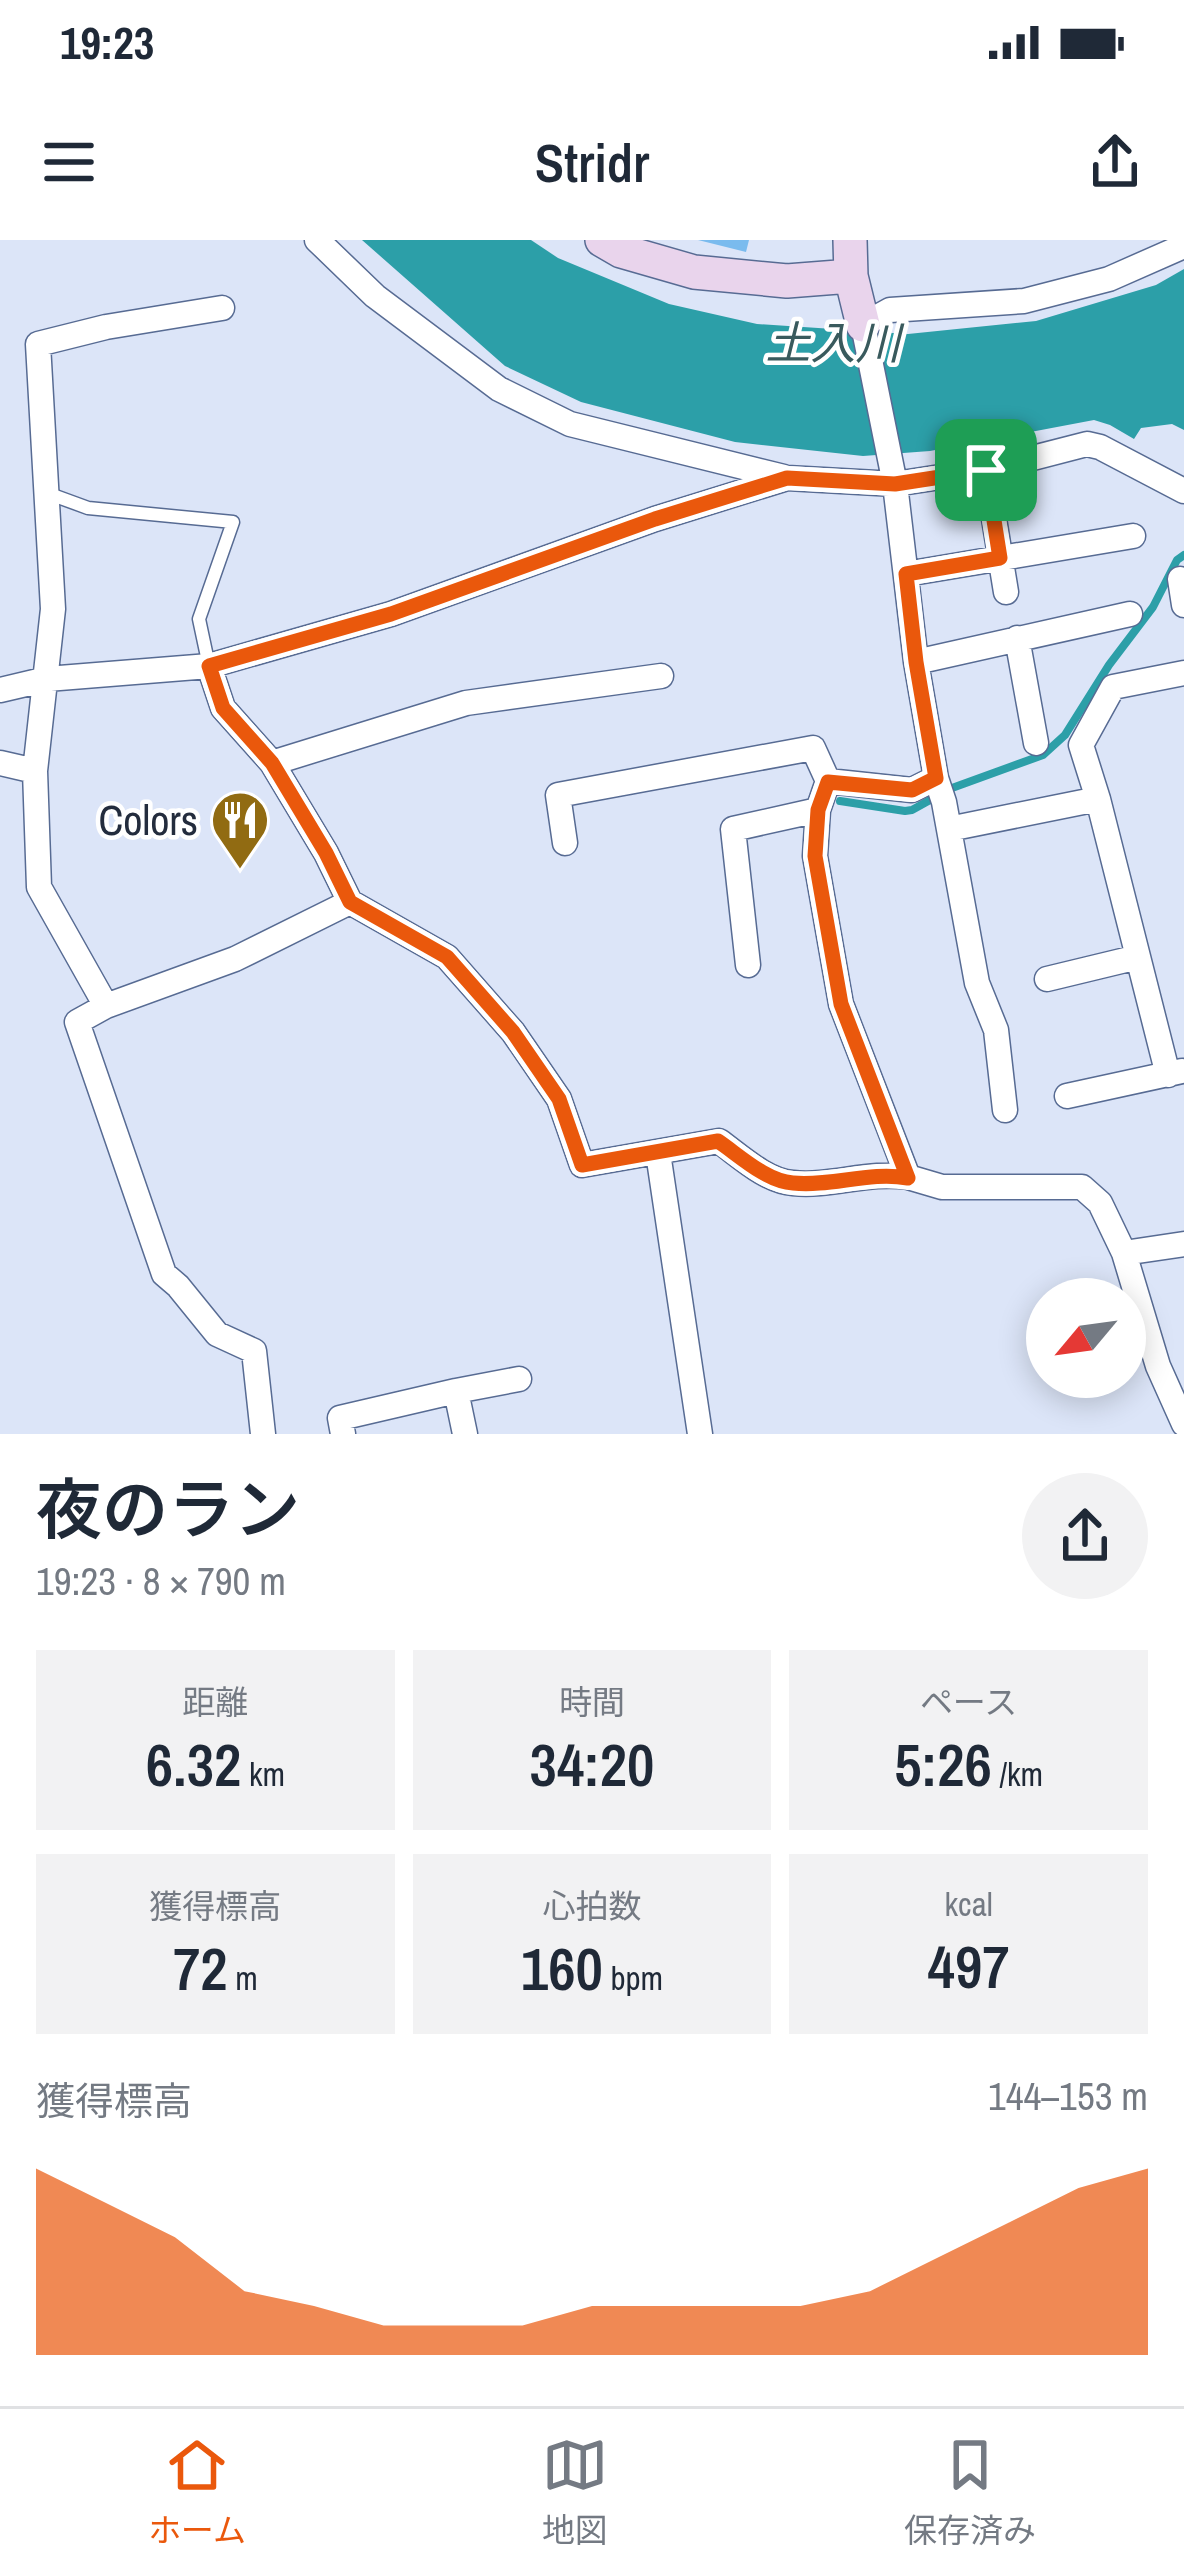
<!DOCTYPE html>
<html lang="ja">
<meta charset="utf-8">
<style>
:root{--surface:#fff;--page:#f2f2f3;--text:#1f2937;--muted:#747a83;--line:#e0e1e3;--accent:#ea580c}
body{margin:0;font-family:"Archivo Narrow","Noto Sans JP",sans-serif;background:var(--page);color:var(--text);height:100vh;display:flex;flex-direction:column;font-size:45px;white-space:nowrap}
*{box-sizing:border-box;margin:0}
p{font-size:39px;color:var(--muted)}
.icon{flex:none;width:66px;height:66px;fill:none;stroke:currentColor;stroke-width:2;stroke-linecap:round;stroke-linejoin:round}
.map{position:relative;height:1194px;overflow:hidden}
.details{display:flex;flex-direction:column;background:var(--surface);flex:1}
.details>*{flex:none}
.needle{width:78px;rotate:241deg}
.tools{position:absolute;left:1026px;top:1038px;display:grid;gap:24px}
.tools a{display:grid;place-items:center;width:120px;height:120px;border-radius:50%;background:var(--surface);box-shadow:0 6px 30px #0003;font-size:60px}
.pin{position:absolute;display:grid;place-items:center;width:102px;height:102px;color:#fff;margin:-51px;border-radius:24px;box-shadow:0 6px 18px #0006}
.round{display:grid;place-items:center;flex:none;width:126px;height:126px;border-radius:63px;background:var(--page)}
.summary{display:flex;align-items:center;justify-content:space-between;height:204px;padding:0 36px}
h1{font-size:66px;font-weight:600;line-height:90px}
.figures{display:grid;grid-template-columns:repeat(3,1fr);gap:18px;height:204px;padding:12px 36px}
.figures div{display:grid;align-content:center;border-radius:0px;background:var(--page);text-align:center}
.figures b{font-size:60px;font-weight:600}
.figures small{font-size:33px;font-weight:400}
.figures p{font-size:33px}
.chart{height:336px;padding:24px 36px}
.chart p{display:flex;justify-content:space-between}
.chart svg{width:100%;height:216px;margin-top:12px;fill:var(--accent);opacity:.7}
.status{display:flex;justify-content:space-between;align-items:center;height:84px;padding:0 60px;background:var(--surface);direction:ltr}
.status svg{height:33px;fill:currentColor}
header{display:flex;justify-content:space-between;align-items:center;height:156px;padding:0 36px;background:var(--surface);font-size:54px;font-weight:600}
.dock{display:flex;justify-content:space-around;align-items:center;height:168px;border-top:3px solid var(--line);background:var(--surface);font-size:33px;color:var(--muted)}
.dock a{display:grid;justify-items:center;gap:6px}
.dock .selected{color:var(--accent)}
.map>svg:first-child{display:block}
.water{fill:#2c9fa8}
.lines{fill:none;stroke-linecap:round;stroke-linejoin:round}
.stream{stroke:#2c9fa8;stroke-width:8}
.building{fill:#7abbee}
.lane-casing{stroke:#576b93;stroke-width:15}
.street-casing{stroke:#576b93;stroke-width:27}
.secondary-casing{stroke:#576b93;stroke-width:36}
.lane{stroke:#fff;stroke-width:12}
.street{stroke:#fff;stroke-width:24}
.secondary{stroke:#e9d4ec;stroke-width:33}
.route-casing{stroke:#fff;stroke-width:24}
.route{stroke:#ea580c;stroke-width:15}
.labels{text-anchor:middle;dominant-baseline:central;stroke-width:9;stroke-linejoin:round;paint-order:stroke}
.poi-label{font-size:42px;fill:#232c3d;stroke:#fff;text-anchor:end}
.water-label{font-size:45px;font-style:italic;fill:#395a5d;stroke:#fff}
</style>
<div class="status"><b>19:23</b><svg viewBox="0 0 49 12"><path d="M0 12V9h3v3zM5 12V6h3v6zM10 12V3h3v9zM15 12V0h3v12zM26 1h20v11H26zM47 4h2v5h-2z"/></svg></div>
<header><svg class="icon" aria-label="menu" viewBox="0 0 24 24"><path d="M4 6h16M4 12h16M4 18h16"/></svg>Stridr<svg class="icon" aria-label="share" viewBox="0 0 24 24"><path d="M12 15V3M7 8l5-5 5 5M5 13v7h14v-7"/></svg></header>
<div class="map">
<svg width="1184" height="1194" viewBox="0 0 1184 1194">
<rect width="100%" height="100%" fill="#dce5f8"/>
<path class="water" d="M 362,0 L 531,0 L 558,18 L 669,64 L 757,84 L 908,94 L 1036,81 L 1156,45 L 1184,29 L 1184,190 L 1172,184 L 1141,188 L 1134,199 L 1110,185 L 1094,180 L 930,211 L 863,216 L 735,202 L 581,162 L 505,126 Z"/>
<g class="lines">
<path class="stream" d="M 952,548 L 1043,515 L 1065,495 L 1109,425 L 1153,367 L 1177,320 L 1184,315
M 840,561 L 905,571 L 912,570 L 930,560"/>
</g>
<path class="building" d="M 698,0 L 749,0 L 746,12 Z"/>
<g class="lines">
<g class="lane-casing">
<path id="lane" d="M 47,253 L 88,268 L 233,282 L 199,379 L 209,426"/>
</g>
<g class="street-casing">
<path id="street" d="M 317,0 L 375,56 L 499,149 L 570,184 L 784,237
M 986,230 L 1006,352
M 906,334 L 1133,296
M 1180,339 L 1184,365
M 1130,374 L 916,422 L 895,244 L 863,85 L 890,70 L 1024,61 L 1109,39 L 1184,6
M 1017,398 L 1036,503
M 209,426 L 223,468 L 272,523 L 326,613 L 350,662 L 447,717 L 513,792 L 559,859 L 582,925 L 719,901 C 740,916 766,941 793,943 C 831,947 869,931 908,937
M 0,450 L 47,439 L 209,426 L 391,374 L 655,279 L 787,238 L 895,244 L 986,230 L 1087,204 L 1100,207 L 1184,251
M 0,523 L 35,531
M 272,523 L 466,463 L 661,436
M 936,538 L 944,562 L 977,743 L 996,790 L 1005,870
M 828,541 L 818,570 L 815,616 L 841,764 L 908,937 L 942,947 L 1082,947 L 1100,963 L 1124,1013 L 1184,1004
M 949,589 L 1098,559
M 565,603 L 558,555 L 813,508 L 828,541 L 912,550 L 936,538 L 916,422
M 748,725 L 733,589 L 818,570
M 1047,739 L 1138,717
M 106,766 L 39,647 L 35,531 L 53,369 L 38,104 L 106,87 L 222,68
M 1168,835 L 1098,559 L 1081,505 L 1113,447 L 1184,433
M 1067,856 L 1182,831
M 658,913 L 700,1194
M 1124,1013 L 1158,1126 L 1184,1184
M 263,1194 L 254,1111 L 217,1094 L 178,1046 L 164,1034 L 77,782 L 106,766 L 235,719 L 350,662
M 343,1194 L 340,1178 L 456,1151
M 465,1194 L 456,1151 L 519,1139"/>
</g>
<g class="secondary-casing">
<path id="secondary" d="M 602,0 L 621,11 L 694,32 L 787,41 L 851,36
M 850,0 L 851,36 L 863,85"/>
</g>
<use href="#lane" class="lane"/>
<use href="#street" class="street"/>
<use href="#secondary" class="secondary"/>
</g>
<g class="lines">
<g class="route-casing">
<path id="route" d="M 986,230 L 1000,318 L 906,334 L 916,422 L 936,538 L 912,550 L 828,542 L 818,570 L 815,616 L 841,764 L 908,938 C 869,931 831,947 793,943 C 766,941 740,916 718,901 L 582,925 L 559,859 L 513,792 L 447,717 L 350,662 L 326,613 L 272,523 L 223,468 L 209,426 L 391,374 L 655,279 L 787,238 L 895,244 Z"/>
</g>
<use href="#route" class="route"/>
</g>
<defs>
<g id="restaurant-pin" transform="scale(3)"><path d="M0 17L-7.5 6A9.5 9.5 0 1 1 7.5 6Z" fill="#916b12" stroke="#fff"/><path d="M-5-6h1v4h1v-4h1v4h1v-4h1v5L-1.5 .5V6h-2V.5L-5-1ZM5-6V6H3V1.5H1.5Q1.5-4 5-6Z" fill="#fff"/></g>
</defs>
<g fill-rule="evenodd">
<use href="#restaurant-pin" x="240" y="580"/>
</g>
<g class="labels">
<g class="poi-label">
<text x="198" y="580">Colors</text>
</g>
<g class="water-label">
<text x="833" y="102">土入川</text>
</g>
</g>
</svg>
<div class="tools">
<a><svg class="needle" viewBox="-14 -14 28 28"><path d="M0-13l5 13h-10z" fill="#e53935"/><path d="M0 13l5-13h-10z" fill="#747a83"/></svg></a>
</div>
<div class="pin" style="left:986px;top:230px;background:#1e9e55"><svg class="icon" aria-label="arrive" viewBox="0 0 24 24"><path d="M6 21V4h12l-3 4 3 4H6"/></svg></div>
</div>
<section class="details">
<div class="summary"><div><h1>夜のラン</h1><p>19:23 · 8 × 790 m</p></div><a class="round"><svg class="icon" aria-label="share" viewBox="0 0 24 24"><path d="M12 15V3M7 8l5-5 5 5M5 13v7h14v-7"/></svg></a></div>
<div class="figures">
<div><p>距離</p><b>6.32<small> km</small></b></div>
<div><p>時間</p><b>34:20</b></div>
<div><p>ペース</p><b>5:26<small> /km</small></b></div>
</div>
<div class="figures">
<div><p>獲得標高</p><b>72<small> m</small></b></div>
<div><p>心拍数</p><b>160<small> bpm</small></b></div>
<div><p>kcal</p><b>497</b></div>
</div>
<div class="chart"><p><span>獲得標高</span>144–153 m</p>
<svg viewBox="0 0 160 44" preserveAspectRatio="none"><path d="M0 44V6L10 13L20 20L30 31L40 34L50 38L60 38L70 38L80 34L90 34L100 34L110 34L120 31L130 24L140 17L150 10L160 6V44z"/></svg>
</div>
</section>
<nav class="dock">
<a class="selected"><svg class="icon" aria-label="home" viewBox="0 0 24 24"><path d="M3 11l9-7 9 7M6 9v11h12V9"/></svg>ホーム</a>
<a><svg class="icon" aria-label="map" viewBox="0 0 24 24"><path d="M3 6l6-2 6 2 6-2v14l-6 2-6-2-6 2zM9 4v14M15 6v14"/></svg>地図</a>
<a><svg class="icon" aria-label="saved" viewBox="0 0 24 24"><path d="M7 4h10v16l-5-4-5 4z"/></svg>保存済み</a>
</nav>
